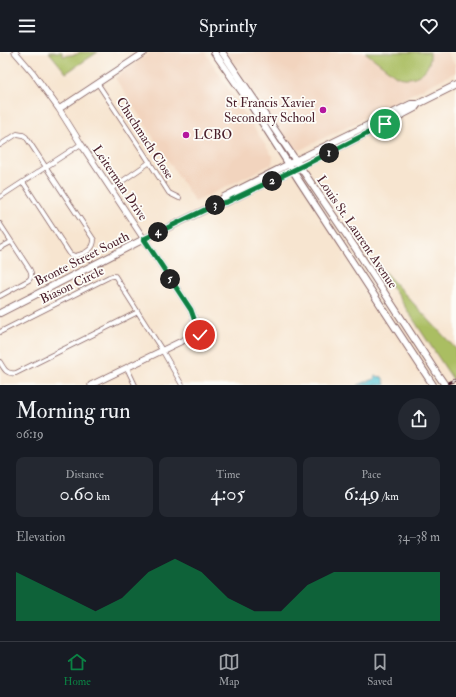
<!DOCTYPE html>
<meta charset="utf-8">
<style>
:root{--surface:#171b24;--page:#242831;--text:#f1f3f6;--muted:#9ea1a6;--line:#363941;--accent:#0b8043}
body{margin:0;font-family:"IM FELL Double Pica",serif;background:var(--page);color:var(--text);height:100vh;display:flex;flex-direction:column;font-size:15px;white-space:nowrap}
*{box-sizing:border-box;margin:0}
p{font-size:13px;color:var(--muted)}
.icon{flex:none;width:22px;height:22px;fill:none;stroke:currentColor;stroke-width:2;stroke-linecap:round;stroke-linejoin:round}
.map{position:relative;height:333px;overflow:hidden}
.drawer{display:flex;flex-direction:column;background:var(--surface);flex:1}
.drawer>*{flex:none}
.pin{position:absolute;display:grid;place-items:center;width:34px;height:34px;color:#fff;margin:-17px;border:2px solid #fff;border-radius:50%;box-shadow:0 1px 4px #0007}
.km{position:absolute;width:20px;height:20px;margin:-10px;border-radius:50%;background:#222;color:#fff;font-size:11px;line-height:20px;text-align:center}
.round{display:grid;place-items:center;flex:none;width:42px;height:42px;border-radius:21px;background:var(--page)}
.headline{display:flex;align-items:center;justify-content:space-between;height:68px;padding:0 16px}
h1{font-size:22px;font-weight:600;line-height:30px}
.figures{display:grid;grid-template-columns:repeat(3,1fr);gap:6px;height:68px;padding:4px 16px}
.figures div{display:grid;align-content:center;border-radius:8px;background:var(--page);text-align:center}
.figures b{font-size:20px;font-weight:600}
.figures small{font-size:11px;font-weight:400}
.figures p{font-size:11px}
.chart{height:112px;padding:8px 16px}
.chart p{display:flex;justify-content:space-between}
.chart svg{width:100%;height:72px;margin-top:4px;fill:var(--accent);opacity:.7}
header{display:flex;justify-content:space-between;align-items:center;height:52px;padding:0 16px;background:var(--surface);font-size:18px;font-weight:600}
.tab-bar{display:flex;justify-content:space-around;align-items:center;height:56px;border-top:1px solid var(--line);background:var(--surface);font-size:11px;color:var(--muted)}
.tab-bar a{display:grid;justify-items:center;gap:2px}
.tab-bar .current{color:var(--accent)}
.map>svg:first-child{display:block}
.built{fill:#f2d4be}
.green{fill:#aabe62;stroke:#7a6e46}
.water{fill:#5ec9d8;stroke:#547482}
.lines{fill:none;stroke-linecap:round;stroke-linejoin:round}
.minor-casing{stroke:#876465;stroke-width:5.5}
.tertiary-casing{stroke:#876465;stroke-width:7}
.secondary-casing{stroke:#876465;stroke-width:8}
.minor{stroke:#fff;stroke-width:4}
.tertiary{stroke:#fff;stroke-width:5.5}
.secondary{stroke:#fff;stroke-width:6}
.rail-casing{stroke:#4a1f2b;stroke-width:3}
.rail{stroke:#fdfcf7;stroke-width:1.5;stroke-dasharray:4.5;stroke-linecap:butt}
.secondary-bridge-casing{stroke:#876465;stroke-width:8;stroke-linecap:butt}
.secondary-bridge{stroke:#fff;stroke-width:6}
.route-casing{stroke:#fff;stroke-width:8}
.route{stroke:#0b8043;stroke-width:5}
.poi-dot{fill:#b5179e;stroke:#fdfcf7;stroke-width:1.5}
.labels{text-anchor:middle;dominant-baseline:central;stroke-width:3.5;stroke-linejoin:round;paint-order:stroke}
.poi-label{font-size:13px;fill:#4a1f2b;stroke:#fdfcf7;text-anchor:end}
.street-label{font-size:13px;fill:#4a1f2b;stroke:#fdfcf7}
</style>
<header><svg class="icon" aria-label="menu" viewBox="0 0 24 24"><path d="M4 6h16M4 12h16M4 18h16"/></svg>Sprintly<svg class="icon" aria-label="heart" viewBox="0 0 24 24"><path d="M12 20l-8-8c-3-5 5-10 8-4 3-6 11-1 8 4z"/></svg></header>
<div class="map">
<svg width="456" height="333" viewBox="0 0 456 333">
<rect width="100%" height="100%" fill="#fdfcf7"/>
<filter id="ink" filterUnits="userSpaceOnUse"><feTurbulence type="fractalNoise" baseFrequency=".025" numOctaves="2"/><feDisplacementMap in="SourceGraphic" scale="8" xChannelSelector="R" yChannelSelector="G"/><feConvolveMatrix kernelMatrix="1 2 1 2 8 2 1 2 1" color-interpolation-filters="sRGB"/></filter>
<filter id="wash" filterUnits="userSpaceOnUse"><feTurbulence type="fractalNoise" baseFrequency=".012" numOctaves="4" result="noise"/><feDisplacementMap in="SourceGraphic" scale="16" xChannelSelector="R" yChannelSelector="G"/><feGaussianBlur stdDeviation="0.9" result="paint"/><feColorMatrix in="noise" values="0 0 0 0 0 0 0 0 0 0 0 0 0 0 0 0 0 1.4 0 .05"/><feComposite in="paint" operator="in"/></filter>
<g filter="url(#wash)">
<rect width="100%" height="100%" fill="#f7e5d0"/>
<path class="built" d="M 151,0 L 205,0 L 273,105 L 272,112 L 195,150 L 115,26 Z
M 226,0 L 447,0 L 456,14 L 456,20 L 300,98 L 293,96 Z"/>
<path class="green" d="M 49,0 L 62,0 L 63,4 L 78,2 L 79,0 L 98,0 L 66,21 Z
M 365,0 L 430,0 C 432,20 414,31 396,24 Z
M 376,211 L 456,297 L 456,332 Z"/>
<path class="water" d="M 375,324 L 382,325 L 384,329 L 385,333 L 358,333 L 371,328 L 375,327 Z"/>
</g>
<g filter="url(#ink)">
<g class="lines">
<g class="minor-casing">
<path id="minor" d="M 98,32 L 143,100 L 169,141 L 179,146
M 0,93 L 17,82 L 23,83 L 26,85 L 94,188 C 94,198 84,202 75,204 L 70,202 L 23,130
M 111,137 L 150,110
M 0,145 L 81,92
M 0,172 L 30,218 C 32,222 32,225 29,228 L 0,244
M 0,196 L 11,190
M 0,280 L 109,225 L 112,224 L 115,224 L 162,298 L 182,333
M 0,310 C 4,317 7,323 16,321 L 138,260
M 127,316 L 135,333"/>
</g>
<g class="tertiary-casing">
<path id="tertiary" d="M 15,0 L 33,21 L 59,57 L 81,92 L 140,181 L 191,258 L 198,278
M 59,57 L 145,0
M196.5 281a2.5 2.5 0 1 1 5 0a2.5 2.5 0 1 1-5 0Z
M 91,333 L 188,286 L 196,281"/>
</g>
<g class="secondary-casing">
<path id="secondary" d="M 214,0 L 249,50 L 300,130 L 433,333
M 222,0 L 356,197 L 436,320
M 217,152 L 227,150 L 350,90 L 415,56 L 418,52
M 0,261 L 144,187 L 213,154 L 217,152 L 224,145 L 301,106 L 411,52 L 418,52 L 456,33"/>
</g>
<use href="#minor" class="minor"/>
<use href="#tertiary" class="tertiary"/>
<use href="#secondary" class="secondary"/>
<g class="rail-casing">
<path id="rail" d="M 444,333 L 456,328"/>
</g>
<use href="#rail" class="rail"/>
<g class="secondary-bridge-casing">
<path id="secondary-bridge" d="M 436,320 L 445,333"/>
</g>
<use href="#secondary-bridge" class="secondary-bridge"/>
</g>
</g>
<g class="lines" filter="url(#ink)">
<g class="route-casing">
<path id="route" d="M 200,283 L 201,279 L 198,278 L 191,258 L 144,187 L 217,152 L 227,150 C 280,125 333,100 385,72"/>
</g>
<use href="#route" class="route"/>
</g>
<g class="poi-dot">
<circle cx="323" cy="58" r="4"/>
<circle cx="186" cy="83" r="4"/>
</g>
<g class="labels">
<g class="poi-label">
<text x="315" y="51">St Francis Xavier<tspan x="315" dy="15">Secondary School</tspan></text>
<text x="194" y="83" text-anchor="start">LCBO</text>
</g>
<g class="street-label">
<text transform="translate(145 86) rotate(57)">Chuchmach Close</text>
<text transform="translate(120 131) rotate(56)">Leiterman Drive</text>
<text transform="translate(357 180) rotate(56)">Louis St. Laurent Avenue</text>
<text transform="translate(82 207) rotate(-27)">Bronte Street South</text>
<text transform="translate(72 233) rotate(-26)">Biason Circle</text>
</g>
</g>
</svg>
<div class="pin" style="left:385px;top:72px;background:#1e9e55"><svg class="icon" aria-label="arrive" viewBox="0 0 24 24"><path d="M6 21V4h12l-3 4 3 4H6"/></svg></div>
<div class="pin" style="left:200px;top:283px;background:#d93025"><svg class="icon" aria-label="check" viewBox="0 0 24 24"><path d="M5 12l5 5 9-10"/></svg></div>
<b class="km" style="left:329px;top:101px">1</b>
<b class="km" style="left:272px;top:129px">2</b>
<b class="km" style="left:215px;top:153px">3</b>
<b class="km" style="left:158px;top:180px">4</b>
<b class="km" style="left:170px;top:227px">5</b>
</div>
<section class="drawer">
<div class="headline"><div><h1>Morning run</h1><p>06:19</p></div><a class="round"><svg class="icon" aria-label="share" viewBox="0 0 24 24"><path d="M12 15V3M7 8l5-5 5 5M5 13v7h14v-7"/></svg></a></div>
<div class="figures">
<div><p>Distance</p><b>0.60<small> km</small></b></div>
<div><p>Time</p><b>4:05</b></div>
<div><p>Pace</p><b>6:49<small> /km</small></b></div>
</div>
<div class="chart"><p><span>Elevation</span>34–38 m</p>
<svg viewBox="0 0 160 44" preserveAspectRatio="none"><path d="M0 44V14L10 22L20 30L30 38L40 30L50 14L60 6L70 14L80 30L90 38L100 38L110 22L120 14L130 14L140 14L150 14L160 14V44z"/></svg>
</div>
</section>
<nav class="tab-bar">
<a class="current"><svg class="icon" aria-label="home" viewBox="0 0 24 24"><path d="M3 11l9-7 9 7M6 9v11h12V9"/></svg>Home</a>
<a><svg class="icon" aria-label="map" viewBox="0 0 24 24"><path d="M3 6l6-2 6 2 6-2v14l-6 2-6-2-6 2zM9 4v14M15 6v14"/></svg>Map</a>
<a><svg class="icon" aria-label="saved" viewBox="0 0 24 24"><path d="M7 4h10v16l-5-4-5 4z"/></svg>Saved</a>
</nav>
